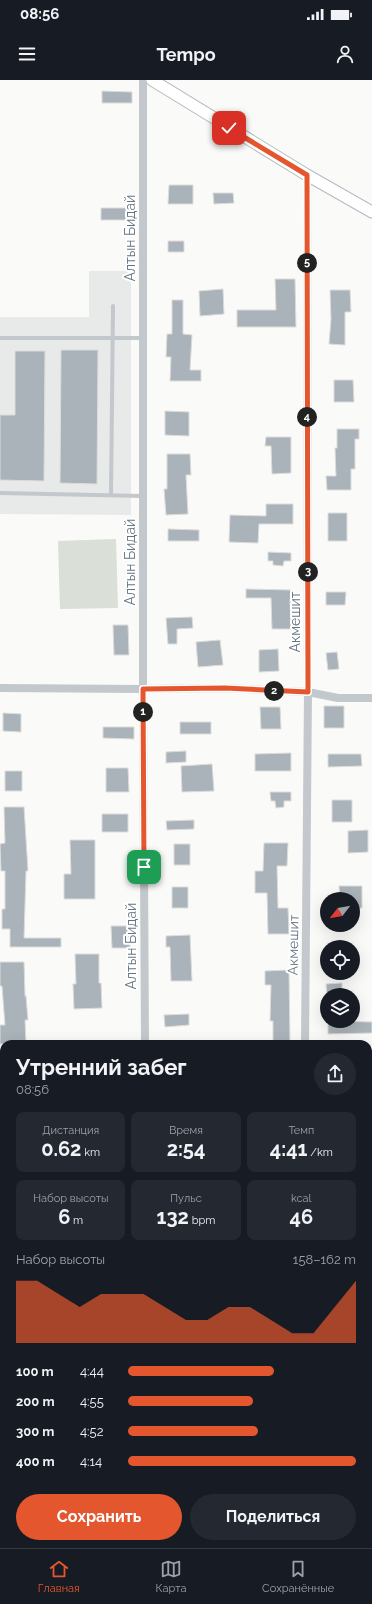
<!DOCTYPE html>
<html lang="ru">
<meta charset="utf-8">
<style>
:root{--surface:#171b24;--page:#242831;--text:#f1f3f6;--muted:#9ea1a6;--line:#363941;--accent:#e4572e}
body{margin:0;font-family:Raleway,sans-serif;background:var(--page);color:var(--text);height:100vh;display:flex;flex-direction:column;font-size:15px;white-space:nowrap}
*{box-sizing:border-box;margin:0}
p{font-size:13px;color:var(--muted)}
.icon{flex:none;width:22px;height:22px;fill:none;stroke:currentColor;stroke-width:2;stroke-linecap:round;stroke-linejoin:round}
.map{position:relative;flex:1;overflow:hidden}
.sheet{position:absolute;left:0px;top:960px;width:372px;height:508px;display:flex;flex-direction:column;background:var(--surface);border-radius:12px 12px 0 0;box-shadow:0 4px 16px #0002}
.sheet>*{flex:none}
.needle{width:26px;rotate:239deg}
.fabs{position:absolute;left:320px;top:812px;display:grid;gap:8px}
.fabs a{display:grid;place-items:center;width:40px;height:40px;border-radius:50%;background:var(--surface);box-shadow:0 4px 16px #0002;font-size:20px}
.pin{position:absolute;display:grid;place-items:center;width:34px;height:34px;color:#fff;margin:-17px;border-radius:8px;box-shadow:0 2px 6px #0006}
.km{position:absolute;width:20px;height:20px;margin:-10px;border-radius:50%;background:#222;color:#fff;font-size:11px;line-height:20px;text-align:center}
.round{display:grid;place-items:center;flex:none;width:42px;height:42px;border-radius:21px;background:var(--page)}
.overview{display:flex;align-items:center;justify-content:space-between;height:68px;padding:0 16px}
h1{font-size:22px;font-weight:700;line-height:30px}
.metrics{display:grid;grid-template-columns:repeat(3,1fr);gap:6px;height:68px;padding:4px 16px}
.metrics div{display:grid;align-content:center;border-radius:8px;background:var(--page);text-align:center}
.metrics b{font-size:20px;font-weight:700}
.metrics small{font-size:11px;font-weight:400}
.metrics p{font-size:11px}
.chart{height:112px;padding:8px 16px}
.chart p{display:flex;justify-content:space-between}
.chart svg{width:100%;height:72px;margin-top:4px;fill:var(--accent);opacity:.7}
.button{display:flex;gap:8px;margin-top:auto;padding:8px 16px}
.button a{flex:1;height:46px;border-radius:24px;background:var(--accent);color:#fff;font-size:16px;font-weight:700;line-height:46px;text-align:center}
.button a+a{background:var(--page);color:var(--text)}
ul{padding:0 16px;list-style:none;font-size:13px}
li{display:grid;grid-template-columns:64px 48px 1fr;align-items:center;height:30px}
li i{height:10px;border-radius:5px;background:var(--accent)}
.status{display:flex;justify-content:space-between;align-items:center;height:28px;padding:0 20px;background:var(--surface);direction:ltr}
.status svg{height:11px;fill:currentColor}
header{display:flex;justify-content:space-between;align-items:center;height:52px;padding:0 16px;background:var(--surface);font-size:18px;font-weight:700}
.tabs{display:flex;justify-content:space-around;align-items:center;height:56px;border-top:1px solid var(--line);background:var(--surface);font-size:11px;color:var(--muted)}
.tabs a{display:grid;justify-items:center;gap:2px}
.tabs .on{color:var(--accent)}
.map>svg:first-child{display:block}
.built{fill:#e8e9e9}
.green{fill:#dadfd7}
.building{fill:#aab3b9;stroke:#dcdcda}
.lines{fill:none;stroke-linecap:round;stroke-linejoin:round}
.secondary-casing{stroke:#b3babf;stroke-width:13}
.lane{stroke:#c3c8cc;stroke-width:4}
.street{stroke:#c3c8cc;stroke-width:8}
.secondary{stroke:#fff;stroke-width:11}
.route-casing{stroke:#fff;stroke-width:8}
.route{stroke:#e4572e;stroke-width:5}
.labels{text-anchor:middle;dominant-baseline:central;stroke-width:4;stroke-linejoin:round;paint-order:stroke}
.street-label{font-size:14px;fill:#657683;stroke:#fff}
</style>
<div class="status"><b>08:56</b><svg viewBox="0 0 49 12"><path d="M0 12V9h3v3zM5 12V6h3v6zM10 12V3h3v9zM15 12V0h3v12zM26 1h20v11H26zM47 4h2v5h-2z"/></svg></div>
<header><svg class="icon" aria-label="menu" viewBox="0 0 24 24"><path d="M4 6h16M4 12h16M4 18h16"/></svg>Tempo<svg class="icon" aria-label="person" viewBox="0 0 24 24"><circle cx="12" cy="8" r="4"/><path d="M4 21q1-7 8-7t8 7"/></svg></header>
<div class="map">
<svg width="372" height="1468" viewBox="0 0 372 1468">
<rect width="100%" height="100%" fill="#fafaf8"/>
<path class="built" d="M 89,191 L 131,191 L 131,435 L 0,434 L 0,237 L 89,237 Z"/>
<path class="green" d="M 116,459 L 118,528 L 60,529 L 58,461 Z"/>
<path class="building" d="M 102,11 L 132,12 L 132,23 L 102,23 Z
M 169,105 L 193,105 L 193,124 L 168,124 Z
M 213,113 L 233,113 L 234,123 L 214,124 Z
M 101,128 L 132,128 L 132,140 L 101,140 Z
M 168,161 L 184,161 L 184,172 L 168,172 Z
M 275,199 L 295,199 L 296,247 L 237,247 L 237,230 L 276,230 Z
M 223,209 L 224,234 L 200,236 L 199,211 Z
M 330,210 L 350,210 L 351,232 L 345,232 L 345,265 L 329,264 L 331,239 Z
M 172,220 L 183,220 L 183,254 L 192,255 L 190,290 L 201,290 L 201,301 L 170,301 L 171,277 L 166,277 L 167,254 L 172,254 Z
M 61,270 L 98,270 L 97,404 L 60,403 Z
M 15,271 L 45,271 L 44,401 L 0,400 L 0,335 L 15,335 Z
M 334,300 L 353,300 L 354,322 L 334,322 Z
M 165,331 L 189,332 L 189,356 L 165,355 Z
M 337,349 L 359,349 L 359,359 L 355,359 L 355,389 L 351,389 L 351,410 L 327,410 L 326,396 L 336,396 L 335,368 L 337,368 Z
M 266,357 L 291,357 L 291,393 L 272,394 L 271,366 L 265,366 Z
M 167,374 L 190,374 L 191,395 L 186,395 L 188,434 L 166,435 L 164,409 L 167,409 Z
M 266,424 L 293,424 L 293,444 L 259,444 L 258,463 L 229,462 L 230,435 L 266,436 Z
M 328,433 L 347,433 L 347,461 L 328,461 Z
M 168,449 L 199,450 L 199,461 L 168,461 Z
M 268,472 L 291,473 L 291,481 L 284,481 L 283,486 L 273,485 L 273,481 L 268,481 Z
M 246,509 L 291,510 L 291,519 L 290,519 L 291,549 L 272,549 L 271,518 L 246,518 Z
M 326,512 L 346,512 L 345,525 L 326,525 Z
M 192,537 L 193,548 L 177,549 L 177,564 L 168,564 L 166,538 Z
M 113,545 L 128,545 L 129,575 L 114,575 Z
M 220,560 L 223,585 L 198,587 L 196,562 Z
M 278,569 L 279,591 L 259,592 L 259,570 Z
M 337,572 L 339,589 L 328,590 L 326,573 Z
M 324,626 L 344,626 L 344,648 L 324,648 Z
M 260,627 L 280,627 L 281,649 L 261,649 Z
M 3,633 L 21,634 L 21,652 L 3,651 Z
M 180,642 L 211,642 L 211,654 L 180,654 Z
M 103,647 L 134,647 L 134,659 L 103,658 Z
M 186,671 L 186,682 L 166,683 L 166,672 Z
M 291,673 L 291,691 L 255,691 L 255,674 Z
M 328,674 L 361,674 L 362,686 L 328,687 Z
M 212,684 L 214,711 L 182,712 L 181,686 Z
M 106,688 L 128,688 L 129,712 L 106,712 Z
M 5,691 L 22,691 L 22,711 L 5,711 Z
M 270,712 L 291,712 L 291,721 L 284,721 L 284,727 L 276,728 L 275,721 L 271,721 Z
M 332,720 L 352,720 L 352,742 L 332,742 Z
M 4,727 L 24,727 L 28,791 L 26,791 L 24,858 L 61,858 L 61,867 L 10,867 L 10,849 L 2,849 L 2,829 L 5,829 L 5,791 L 1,791 L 0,764 L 5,763 Z
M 102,734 L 128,734 L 128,752 L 102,752 Z
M 194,740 L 194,749 L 167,750 L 166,741 Z
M 368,750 L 368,772 L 348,773 L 348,751 Z
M 70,760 L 95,760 L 95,819 L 64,819 L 64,794 L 71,794 Z
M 264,763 L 288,763 L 287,786 L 277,786 L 278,828 L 288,828 L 289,854 L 268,854 L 267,813 L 255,813 L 255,791 L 263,791 Z
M 174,764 L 190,764 L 190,785 L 174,785 Z
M 339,806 L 362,806 L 362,828 L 353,828 L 353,819 L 340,819 Z
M 172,807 L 188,807 L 188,828 L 172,828 Z
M 111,846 L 130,846 L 130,868 L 112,868 Z
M 190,855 L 192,901 L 171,901 L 170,867 L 166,867 L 166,856 Z
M 75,874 L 99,874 L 99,903 L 101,903 L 102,928 L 74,929 L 73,904 L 76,904 Z
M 0,882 L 24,882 L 25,916 L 26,916 L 28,940 L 25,940 L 26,964 L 0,964 L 0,945 L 5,945 L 2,906 L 0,906 Z
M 289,890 L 290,964 L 273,964 L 273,941 L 270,941 L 271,905 L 265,905 L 265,891 Z
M 342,903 L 342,913 L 327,914 L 326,904 Z
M 189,934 L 189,945 L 165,947 L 164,935 Z
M 330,941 L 372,942 L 372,953 L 328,954 L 328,943 L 330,943 Z"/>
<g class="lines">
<g class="secondary-casing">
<path id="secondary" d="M 152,0 L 307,95 L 372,132"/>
</g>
<path class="lane" d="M 0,258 L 143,258
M 0,413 L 143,416
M 111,415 L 113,226"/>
<path class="street" d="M 143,0 L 143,609 L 145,964
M 0,608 L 143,609 L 225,608 L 308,612 L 338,618 L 372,618
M 305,964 L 308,612 L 307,95
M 0,1048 L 4,1048
M 368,1048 L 372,1048"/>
<use href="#secondary" class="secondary"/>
</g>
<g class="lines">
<g class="route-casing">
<path id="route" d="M 144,787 L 143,609 L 225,608 L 308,612 L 307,95 L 229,48"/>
</g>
<use href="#route" class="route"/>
</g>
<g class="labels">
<g class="street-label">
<text transform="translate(130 158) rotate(-90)">Алтын Бидай</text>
<text transform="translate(130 482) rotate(-90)">Алтын Бидай</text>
<text transform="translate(295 542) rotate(-90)">Акмешит</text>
<text transform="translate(293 865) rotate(-89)">Акмешит</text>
<text transform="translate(131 866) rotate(-90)">Алтын Бидай</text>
</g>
</g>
</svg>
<div class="fabs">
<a><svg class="needle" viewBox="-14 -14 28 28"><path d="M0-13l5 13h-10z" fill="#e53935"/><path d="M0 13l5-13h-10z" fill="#9ea1a6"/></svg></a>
<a><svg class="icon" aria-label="locate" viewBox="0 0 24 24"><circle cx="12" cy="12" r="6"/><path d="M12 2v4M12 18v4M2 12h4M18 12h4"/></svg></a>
<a><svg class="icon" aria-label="layers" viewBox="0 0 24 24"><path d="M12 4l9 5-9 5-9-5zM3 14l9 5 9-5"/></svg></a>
</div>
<div class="pin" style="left:144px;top:787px;background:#1e9e55"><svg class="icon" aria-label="arrive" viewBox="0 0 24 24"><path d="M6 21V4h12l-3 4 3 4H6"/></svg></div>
<div class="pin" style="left:229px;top:48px;background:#d93025"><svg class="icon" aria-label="check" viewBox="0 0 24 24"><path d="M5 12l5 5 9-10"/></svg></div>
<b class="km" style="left:143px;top:632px">1</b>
<b class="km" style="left:274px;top:611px">2</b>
<b class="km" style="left:308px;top:492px">3</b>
<b class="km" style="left:307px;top:337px">4</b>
<b class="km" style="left:307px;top:183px">5</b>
<section class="sheet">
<div class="overview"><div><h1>Утренний забег</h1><p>08:56</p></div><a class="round"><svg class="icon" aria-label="share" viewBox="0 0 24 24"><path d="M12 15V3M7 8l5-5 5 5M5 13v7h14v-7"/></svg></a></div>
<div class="metrics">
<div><p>Дистанция</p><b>0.62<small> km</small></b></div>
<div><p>Время</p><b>2:54</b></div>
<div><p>Темп</p><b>4:41<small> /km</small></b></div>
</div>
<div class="metrics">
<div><p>Набор высоты</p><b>6<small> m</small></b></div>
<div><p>Пульс</p><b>132<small> bpm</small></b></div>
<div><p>kcal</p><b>46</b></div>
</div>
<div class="chart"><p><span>Набор высоты</span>158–162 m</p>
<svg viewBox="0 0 160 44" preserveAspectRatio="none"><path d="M0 44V6L10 6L20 14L30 22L40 14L50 14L60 14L70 22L80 30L90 30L100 22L110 22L120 30L130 38L140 38L150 22L160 6V44z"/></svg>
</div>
<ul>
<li><b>100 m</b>4:44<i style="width:64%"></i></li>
<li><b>200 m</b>4:55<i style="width:55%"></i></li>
<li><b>300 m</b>4:52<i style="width:57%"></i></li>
<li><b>400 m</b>4:14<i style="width:100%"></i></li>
</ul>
<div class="button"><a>Сохранить</a><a>Поделиться</a></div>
</section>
</div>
<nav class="tabs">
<a class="on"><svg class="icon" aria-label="home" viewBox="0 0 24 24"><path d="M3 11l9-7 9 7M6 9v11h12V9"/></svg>Главная</a>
<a><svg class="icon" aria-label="map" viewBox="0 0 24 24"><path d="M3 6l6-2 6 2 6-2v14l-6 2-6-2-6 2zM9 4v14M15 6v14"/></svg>Карта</a>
<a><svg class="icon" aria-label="saved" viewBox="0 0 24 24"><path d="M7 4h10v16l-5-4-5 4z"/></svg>Сохранённые</a>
</nav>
